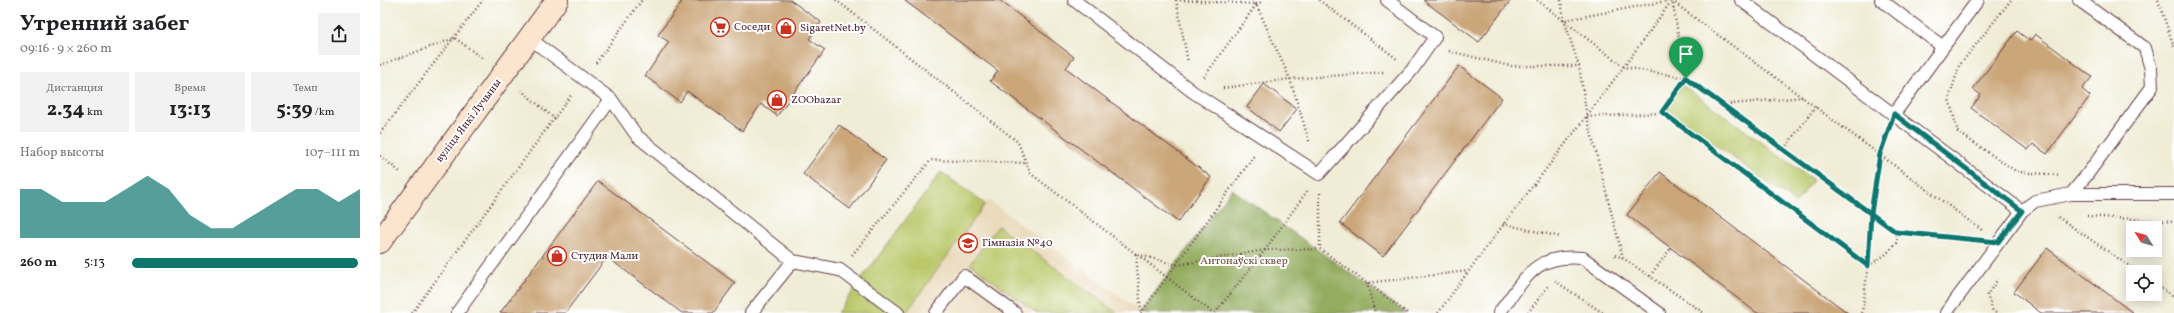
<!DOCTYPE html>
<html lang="ru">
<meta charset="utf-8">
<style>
:root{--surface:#fff;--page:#f2f2f2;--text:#202124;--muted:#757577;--accent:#0f766e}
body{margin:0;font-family:Vollkorn,serif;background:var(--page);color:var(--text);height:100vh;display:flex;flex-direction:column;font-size:15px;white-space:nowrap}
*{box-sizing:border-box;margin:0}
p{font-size:13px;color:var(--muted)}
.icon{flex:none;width:22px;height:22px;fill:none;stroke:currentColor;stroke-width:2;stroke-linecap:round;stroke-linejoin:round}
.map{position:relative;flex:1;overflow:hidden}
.panel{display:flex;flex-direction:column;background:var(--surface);width:380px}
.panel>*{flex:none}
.needle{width:26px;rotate:307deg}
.buttons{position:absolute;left:1746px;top:221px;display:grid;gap:8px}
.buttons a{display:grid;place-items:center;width:36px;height:36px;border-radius:0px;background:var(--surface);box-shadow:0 2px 10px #0003;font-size:20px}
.pin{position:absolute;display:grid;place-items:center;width:34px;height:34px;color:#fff;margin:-41px -17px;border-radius:50% 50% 50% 0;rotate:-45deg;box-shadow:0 0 4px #0007}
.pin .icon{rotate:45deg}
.round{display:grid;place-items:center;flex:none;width:42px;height:42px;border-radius:0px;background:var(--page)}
.head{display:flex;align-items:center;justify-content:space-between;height:68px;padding:0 20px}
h1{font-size:22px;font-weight:700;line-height:30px}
.stats{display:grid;grid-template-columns:repeat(3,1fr);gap:6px;height:68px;padding:4px 20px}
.stats div{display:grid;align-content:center;border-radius:0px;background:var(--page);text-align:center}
.stats b{font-size:20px;font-weight:700}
.stats small{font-size:11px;font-weight:400}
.stats p{font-size:11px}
.chart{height:112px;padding:8px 20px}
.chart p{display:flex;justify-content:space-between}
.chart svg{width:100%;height:72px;margin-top:4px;fill:var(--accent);opacity:.7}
ul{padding:0 20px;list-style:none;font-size:13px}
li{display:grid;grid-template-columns:64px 48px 1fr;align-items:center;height:30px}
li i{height:10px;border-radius:5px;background:var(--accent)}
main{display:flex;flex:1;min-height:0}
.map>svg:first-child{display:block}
.built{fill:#e9d9ba}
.green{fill:#bac86a;stroke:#82744a}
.forest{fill:#93ac5e;stroke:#6e6644}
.building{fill:#caa679}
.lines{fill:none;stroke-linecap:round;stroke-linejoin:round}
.service-casing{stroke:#633e45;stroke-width:14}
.secondary-casing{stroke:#633e45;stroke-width:24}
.path{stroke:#633e45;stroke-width:2.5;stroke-dasharray:1 3;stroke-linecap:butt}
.service{stroke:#fff;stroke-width:12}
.secondary{stroke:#fce5cf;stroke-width:22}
.route-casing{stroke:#fff;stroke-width:8}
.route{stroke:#0f766e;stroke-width:5}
.labels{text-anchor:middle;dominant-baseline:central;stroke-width:4;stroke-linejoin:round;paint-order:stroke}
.poi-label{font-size:11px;fill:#4a1f2b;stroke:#fff;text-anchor:start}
.street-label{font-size:11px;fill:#4a1f2b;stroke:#fff}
.park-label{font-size:11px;fill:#6c523e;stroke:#fff}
</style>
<main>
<section class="panel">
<div class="head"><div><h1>Утренний забег</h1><p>09:16 · 9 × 260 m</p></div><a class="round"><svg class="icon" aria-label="share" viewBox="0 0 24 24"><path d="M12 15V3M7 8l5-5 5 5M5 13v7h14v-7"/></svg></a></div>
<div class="stats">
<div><p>Дистанция</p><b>2.34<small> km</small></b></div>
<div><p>Время</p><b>13:13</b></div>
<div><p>Темп</p><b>5:39<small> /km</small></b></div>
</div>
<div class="chart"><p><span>Набор высоты</span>107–111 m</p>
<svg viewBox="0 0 160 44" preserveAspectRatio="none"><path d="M0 44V14L10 14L20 22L30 22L40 22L50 14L60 6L70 14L80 30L90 38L100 38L110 30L120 22L130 14L140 14L150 22L160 14V44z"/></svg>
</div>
<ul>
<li><b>260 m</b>5:13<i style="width:99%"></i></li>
</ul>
</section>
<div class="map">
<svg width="1794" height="313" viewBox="0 0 1794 313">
<rect width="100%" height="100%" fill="#fff"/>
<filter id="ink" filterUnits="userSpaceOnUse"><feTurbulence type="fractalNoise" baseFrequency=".025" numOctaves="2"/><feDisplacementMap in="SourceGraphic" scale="8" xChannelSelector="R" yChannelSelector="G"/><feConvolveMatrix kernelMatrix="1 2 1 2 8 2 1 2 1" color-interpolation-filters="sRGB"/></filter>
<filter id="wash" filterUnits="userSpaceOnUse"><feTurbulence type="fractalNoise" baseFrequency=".012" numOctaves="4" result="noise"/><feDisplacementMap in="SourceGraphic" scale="16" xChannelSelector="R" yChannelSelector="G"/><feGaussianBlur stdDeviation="0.9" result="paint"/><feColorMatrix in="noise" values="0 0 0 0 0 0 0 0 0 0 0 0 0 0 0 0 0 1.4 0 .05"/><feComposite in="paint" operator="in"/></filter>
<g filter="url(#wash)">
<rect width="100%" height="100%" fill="#f0ecd6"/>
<path class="built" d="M 561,172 L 605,204 L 608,200 L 763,313 L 457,313 Z"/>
<path class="green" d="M 1301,84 L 1433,180 L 1416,203 L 1285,108 Z
M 561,172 L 605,204 L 526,313 L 523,313 L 480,281 Z
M 618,226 L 737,313 L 657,313 L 590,264 Z
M 477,286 L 514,313 L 457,313 Z"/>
<path class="forest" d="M 852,189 L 1026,313 L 763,313 L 761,311 Z"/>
<g id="blocks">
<path class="building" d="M 303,0 L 410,0 L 441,22 L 429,39 L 445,50 L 397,116 L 381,104 L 362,131 L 307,91 L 300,102 L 265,76 L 289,42 L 278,35 Z
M 524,0 L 619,0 L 694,57 L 686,68 L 831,177 L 798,222 L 610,81 L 618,71 Z
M 1043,0 L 1131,0 L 1099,42 Z
M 1637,31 L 1650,41 L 1655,34 L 1712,77 L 1702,89 L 1710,96 L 1667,154 L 1653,144 L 1648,150 L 1591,108 L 1601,95 L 1593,89 Z
M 1079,66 L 1122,98 L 1003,256 L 960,223 Z
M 884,84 L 917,109 L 899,132 L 867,107 Z
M 459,125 L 506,160 L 470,209 L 423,174 Z
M 1280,172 L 1468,313 L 1377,313 L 1291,248 L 1247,215 Z
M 218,181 L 355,283 L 333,313 L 302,313 L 227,257 L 185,313 L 120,313 Z
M 1667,248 L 1753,313 L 1661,313 L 1634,292 Z"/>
</g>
</g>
<g filter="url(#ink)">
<use href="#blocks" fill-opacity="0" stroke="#633e45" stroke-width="1"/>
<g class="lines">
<g class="service-casing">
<path id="service" d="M 694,0 L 813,92 L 939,174 L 1032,70 L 1055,37 L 1007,0
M 1361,0 L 1642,211
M 1501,0 L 1563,47 L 1514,114
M 149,38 L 231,99 L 257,136 L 413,261 L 460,270 L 518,313
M 1563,47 L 1598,0
M 1691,194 L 1706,176 L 1772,87 L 1771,69 L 1765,48 L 1699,0
M 77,313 L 231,99
M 371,313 L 413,261
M 556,313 L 584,276 L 635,313
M 1119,313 C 1146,278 1154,253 1203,258 L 1279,313
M 1566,313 L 1642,211 L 1655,201 L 1691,194 L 1794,194"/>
</g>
<g class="secondary-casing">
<path id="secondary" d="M 0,242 L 177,0"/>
</g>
<path class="path" d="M 456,0 L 638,142 L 650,173 L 756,254 L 797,265 L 885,250 L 940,249
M 796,0 L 808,62
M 800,0 L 876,4 L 886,0
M 872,0 L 876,4 L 910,79 L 930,144
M 939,0 L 1017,59
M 1157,0 L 1244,67 L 1306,78 L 1516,232 L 1517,243 L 1505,255 L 1488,266 L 1482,313
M 1181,0 L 1184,20 L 1199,66 L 1207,117 L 1282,113 L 1306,78 L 1292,0 L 1185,20
M 1631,0 L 1579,66 L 1569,99 L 1578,132 L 1637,172 L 1680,175
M 1778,0 L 1794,47
M 1292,1 L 1603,231
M 1069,51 L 1130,66 L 1199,66
M 216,63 L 262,0
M 0,65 L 75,38 L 103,59
M 824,77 L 876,5
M 843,88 L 910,79 L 1004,72
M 141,90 L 175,119
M 1342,105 L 1423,97
M 1282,113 L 1488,266 C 1490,222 1492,176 1507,135
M 1207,117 L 1243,258
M 0,133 L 103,0
M 1404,149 L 1436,106
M 0,156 L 20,172
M 940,193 L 940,249 L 987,283 L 1088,271
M 1707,216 L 1794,222
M 1678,217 L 1758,272
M 1123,224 L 1181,237
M 1516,232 L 1596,240
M 756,254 L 761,311
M 472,255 L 551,160 L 647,163
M 758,255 L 833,313
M 1235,255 L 1243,258 L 1324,313
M 1270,276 L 1291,248
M 1175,281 L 1223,313
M 987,283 L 995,313
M 988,283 L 1027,313
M 1775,284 L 1794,297
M 32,313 L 192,94
M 761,313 L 874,156
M 835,313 L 885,250 L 928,190
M 1058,313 C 1134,207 1217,107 1292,0
M 1148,313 L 1168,286
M 1616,313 L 1613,311 L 1607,295 L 1618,279"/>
<use href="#service" class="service"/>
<use href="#secondary" class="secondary"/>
</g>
</g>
<g class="lines" filter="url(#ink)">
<g class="route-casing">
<path id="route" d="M 1306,78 L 1516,232 L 1618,242 L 1642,211 L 1514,114 L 1500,154 L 1491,213 L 1488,266 L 1282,112 L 1306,78"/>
</g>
<use href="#route" class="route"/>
</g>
<defs>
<g id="supermarket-ring" transform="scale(1)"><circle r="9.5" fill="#fff" stroke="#c8321e" stroke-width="1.5"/><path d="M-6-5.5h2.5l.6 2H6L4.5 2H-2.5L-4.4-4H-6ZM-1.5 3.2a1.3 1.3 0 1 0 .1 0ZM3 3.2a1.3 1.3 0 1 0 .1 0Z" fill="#c8321e"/></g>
<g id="shop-ring" transform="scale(1)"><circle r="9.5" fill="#fff" stroke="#c8321e" stroke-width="1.5"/><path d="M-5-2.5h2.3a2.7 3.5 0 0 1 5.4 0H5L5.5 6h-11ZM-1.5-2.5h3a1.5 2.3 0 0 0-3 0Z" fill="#c8321e"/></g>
<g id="school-ring" transform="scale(1)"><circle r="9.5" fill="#fff" stroke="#c8321e" stroke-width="1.5"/><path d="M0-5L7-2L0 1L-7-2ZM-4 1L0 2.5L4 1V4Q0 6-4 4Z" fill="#c8321e"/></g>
</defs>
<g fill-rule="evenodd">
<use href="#supermarket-ring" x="340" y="27"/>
<use href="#shop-ring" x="406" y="28"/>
<use href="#shop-ring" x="397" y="100"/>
<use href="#school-ring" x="588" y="243"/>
<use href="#shop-ring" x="177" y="256"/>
</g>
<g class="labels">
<g class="poi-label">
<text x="354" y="27">Соседи</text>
<text x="420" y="28">SigaretNet.by</text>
<text x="411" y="100">ZOObazar</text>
<text x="602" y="243">Гімназія №40</text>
<text x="191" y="256">Студия Мали</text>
</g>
<g class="street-label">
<text transform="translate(89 121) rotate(-53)">вуліца Янкі Лучыны</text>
</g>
<g class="park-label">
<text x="864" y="261">Антонаўскі сквер</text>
</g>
</g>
</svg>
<div class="buttons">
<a><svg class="needle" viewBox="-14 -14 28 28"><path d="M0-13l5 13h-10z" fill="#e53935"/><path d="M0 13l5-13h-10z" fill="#757577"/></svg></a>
<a><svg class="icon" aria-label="locate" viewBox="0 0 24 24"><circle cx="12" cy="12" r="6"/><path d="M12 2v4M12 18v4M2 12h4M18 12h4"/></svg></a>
</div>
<div class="pin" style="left:1306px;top:78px;background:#1e9e55"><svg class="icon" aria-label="arrive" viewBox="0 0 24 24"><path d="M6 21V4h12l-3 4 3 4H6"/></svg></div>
</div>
</main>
